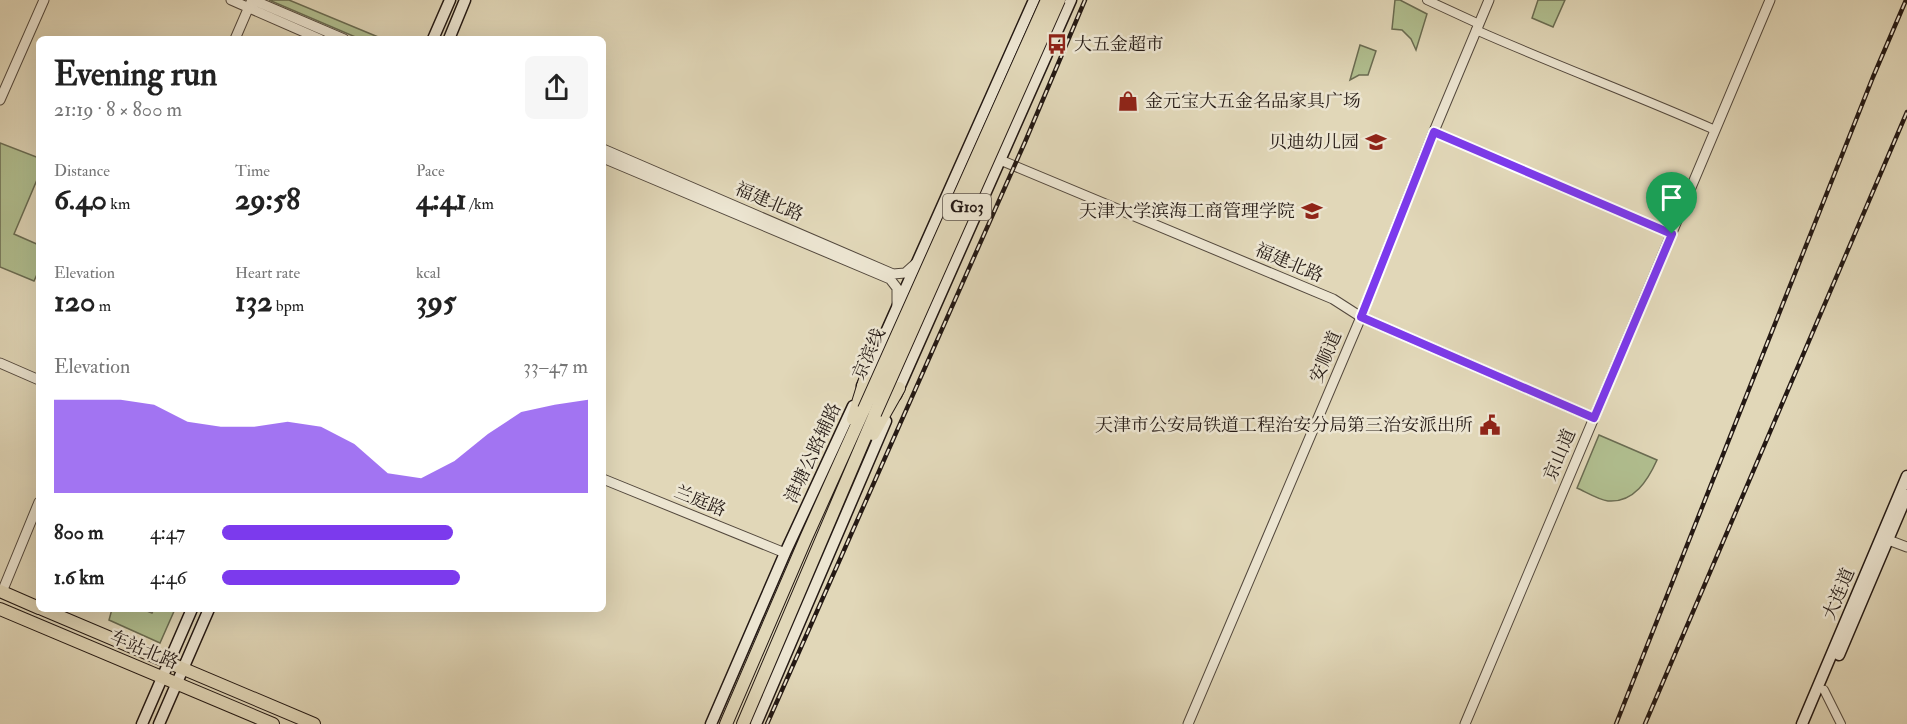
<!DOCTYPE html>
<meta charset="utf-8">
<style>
:root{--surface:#fff;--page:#f6f6f6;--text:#222;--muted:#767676;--accent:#7c3aed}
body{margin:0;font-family:"IM FELL Double Pica","Noto Serif SC",serif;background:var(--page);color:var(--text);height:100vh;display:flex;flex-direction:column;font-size:22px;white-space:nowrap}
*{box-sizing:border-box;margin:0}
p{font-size:20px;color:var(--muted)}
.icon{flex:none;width:33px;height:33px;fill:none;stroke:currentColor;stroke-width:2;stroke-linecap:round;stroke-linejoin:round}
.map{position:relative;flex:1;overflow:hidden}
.drawer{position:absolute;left:36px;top:36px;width:570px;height:576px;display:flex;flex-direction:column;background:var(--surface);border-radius:9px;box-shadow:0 6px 24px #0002}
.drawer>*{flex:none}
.pin{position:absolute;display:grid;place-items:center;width:51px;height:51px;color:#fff;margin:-62px -26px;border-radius:50% 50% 50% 0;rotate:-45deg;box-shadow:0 0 6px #0007}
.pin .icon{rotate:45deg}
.round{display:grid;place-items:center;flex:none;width:63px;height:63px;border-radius:9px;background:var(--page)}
.headline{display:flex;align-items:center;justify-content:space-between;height:102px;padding:0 18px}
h1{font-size:33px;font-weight:700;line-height:45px}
.figures{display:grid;grid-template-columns:repeat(3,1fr);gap:9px;height:102px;padding:6px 18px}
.figures div{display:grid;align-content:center}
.figures b{font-size:30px;font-weight:700}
.figures small{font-size:16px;font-weight:400}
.figures p{font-size:16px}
.chart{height:168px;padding:12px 18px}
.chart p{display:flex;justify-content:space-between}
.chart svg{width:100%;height:108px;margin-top:6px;fill:var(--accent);opacity:.7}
ul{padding:0 18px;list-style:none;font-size:20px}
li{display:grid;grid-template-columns:96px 72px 1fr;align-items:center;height:45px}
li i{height:15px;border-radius:8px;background:var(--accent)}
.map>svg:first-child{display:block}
.green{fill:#b1bf90;stroke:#6a6c52;stroke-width:1.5}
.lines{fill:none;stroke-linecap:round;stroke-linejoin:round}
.minor-casing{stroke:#53483d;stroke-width:10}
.tertiary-casing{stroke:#53483d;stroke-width:11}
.secondary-casing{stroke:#241914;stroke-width:13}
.primary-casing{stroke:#241914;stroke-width:14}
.trunk-casing{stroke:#241914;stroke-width:14}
.minor{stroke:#ece5d1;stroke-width:8}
.tertiary{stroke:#ece5d1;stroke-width:9}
.secondary{stroke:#ece5d1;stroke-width:10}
.primary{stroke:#e1d7b8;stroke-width:12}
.trunk{stroke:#e1d7b8;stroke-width:12}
.rail-casing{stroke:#241914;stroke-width:4.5}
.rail{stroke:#ece5d1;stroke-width:2;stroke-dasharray:7;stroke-linecap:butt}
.trunk-bridge-casing{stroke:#241914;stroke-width:14;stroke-linecap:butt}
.trunk-bridge{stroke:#e1d7b8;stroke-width:12}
.route-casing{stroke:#fff;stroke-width:12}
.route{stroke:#7c3aed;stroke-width:8}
.labels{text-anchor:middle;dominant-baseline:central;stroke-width:5;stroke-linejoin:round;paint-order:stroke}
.shield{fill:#ece5d1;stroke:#60564d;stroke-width:1.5}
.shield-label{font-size:16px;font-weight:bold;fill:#241914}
.poi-label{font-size:18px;fill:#241914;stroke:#ece5d1;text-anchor:end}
.street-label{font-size:18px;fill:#241914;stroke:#ece5d1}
</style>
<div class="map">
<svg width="1907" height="724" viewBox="0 0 1907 724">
<rect width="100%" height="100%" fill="#e1d7b8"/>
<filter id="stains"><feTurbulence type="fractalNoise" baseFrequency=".00333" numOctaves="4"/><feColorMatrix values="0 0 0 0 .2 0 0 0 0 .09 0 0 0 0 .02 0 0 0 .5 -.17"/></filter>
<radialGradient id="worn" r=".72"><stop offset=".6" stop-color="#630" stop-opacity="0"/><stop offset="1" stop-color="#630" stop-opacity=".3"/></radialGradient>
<path class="green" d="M 269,0 L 289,0 L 383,39 L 360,39 Z
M 1395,0 L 1400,0 L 1427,14 L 1416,50 L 1411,39 L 1402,30 L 1392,29 Z
M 1538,0 L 1565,0 L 1553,27 L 1532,18 Z
M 1360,45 L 1376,51 L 1368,75 L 1359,75 L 1350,80 Z
M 0,143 L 39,158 L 39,175 L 14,234 L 39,245 L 39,270 L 34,281 L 0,267 Z
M 1599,435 L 1657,460 C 1648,480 1634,503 1608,501 C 1599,500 1586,492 1577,488 Z
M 112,609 L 142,609 L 152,613 L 154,609 L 175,609 L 160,643 L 109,620 Z"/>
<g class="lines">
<g class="minor-casing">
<path id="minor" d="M 1427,0 L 1479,24
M 1476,30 C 1555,65 1636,95 1715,130
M 1434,132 L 1672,234
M 1824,690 L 1841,724"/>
</g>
<g class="tertiary-casing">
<path id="tertiary" d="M 231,0 L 320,39
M 253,0 L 344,39
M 235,39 L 251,2
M 0,100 L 44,0
M 603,149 L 893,274 L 905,273 L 915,264
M 993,157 L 1333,299 L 1361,317 L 1594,418
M 603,158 L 890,279 L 897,288 L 897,305
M 0,363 L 39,380
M 603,479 L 785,553
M 1883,538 L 1907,547
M 2,592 L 39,502
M 1188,724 L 1361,317 L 1432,136 L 1489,0
M 1465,724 L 1770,0"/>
</g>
<g class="secondary-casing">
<path id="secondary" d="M 433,39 L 450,0
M 449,39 L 465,0
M 862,386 L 1034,0
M 896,395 L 1071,0
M 1839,655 L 1907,495
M 142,724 L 192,609
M 159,724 L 209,609
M 711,724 L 785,553 L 853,406
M 756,724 L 886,421
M 1802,724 L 1907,476"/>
</g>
<g class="primary-casing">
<path id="primary" d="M 0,591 L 39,608
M 0,609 L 273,724
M 42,609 L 314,724"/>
</g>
<g class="trunk-casing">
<path id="trunk" d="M 853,419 L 865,380
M 873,434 L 899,388
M 726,724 L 806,538 L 864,409
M 743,724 L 875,414"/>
</g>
<use href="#minor" class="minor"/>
<use href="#tertiary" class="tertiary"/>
<use href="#secondary" class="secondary"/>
<use href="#primary" class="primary"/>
<use href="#trunk" class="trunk"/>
<g class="rail-casing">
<path id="rail" d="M 767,724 L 1025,142 L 1085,0
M 1616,724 L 1873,77 L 1906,0
M 1645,724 L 1907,112"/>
</g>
<use href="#rail" class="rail"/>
<g class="trunk-bridge-casing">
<path id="trunk-bridge" d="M 864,409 L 1047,0
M 875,414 L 1059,0"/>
</g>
<use href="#trunk-bridge" class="trunk-bridge"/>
</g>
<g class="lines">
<g class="route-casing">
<path id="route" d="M 1434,132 L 1672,234 L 1594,418 L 1361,317 Z"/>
</g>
<use href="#route" class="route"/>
</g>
<defs>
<g id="bus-bare" transform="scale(1.62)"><path d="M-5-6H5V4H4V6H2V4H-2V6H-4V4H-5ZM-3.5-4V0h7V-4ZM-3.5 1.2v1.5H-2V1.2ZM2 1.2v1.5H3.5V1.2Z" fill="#8f2418" stroke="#ece5d1" stroke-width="2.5" paint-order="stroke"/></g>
<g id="shop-bare" transform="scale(1.62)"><path d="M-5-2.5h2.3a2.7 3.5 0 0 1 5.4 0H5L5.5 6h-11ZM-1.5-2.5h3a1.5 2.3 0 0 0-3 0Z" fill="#8f2418" stroke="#ece5d1" stroke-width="2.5" paint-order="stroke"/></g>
<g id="school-bare" transform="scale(1.62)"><path d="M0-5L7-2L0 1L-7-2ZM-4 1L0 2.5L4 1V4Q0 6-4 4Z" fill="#8f2418" stroke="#ece5d1" stroke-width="2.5" paint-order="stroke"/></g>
<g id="university-bare" transform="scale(1.62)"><path d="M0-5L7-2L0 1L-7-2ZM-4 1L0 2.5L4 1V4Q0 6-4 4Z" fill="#8f2418" stroke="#ece5d1" stroke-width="2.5" paint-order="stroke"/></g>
<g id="civic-bare" transform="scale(1.62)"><path d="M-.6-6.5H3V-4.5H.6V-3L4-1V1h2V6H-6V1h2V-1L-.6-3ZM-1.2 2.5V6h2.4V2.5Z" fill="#8f2418" stroke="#ece5d1" stroke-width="2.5" paint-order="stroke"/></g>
</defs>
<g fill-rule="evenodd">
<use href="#bus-bare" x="1057" y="44"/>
<use href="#shop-bare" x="1128" y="101"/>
<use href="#school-bare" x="1376" y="142"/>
<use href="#university-bare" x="1312" y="211"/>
<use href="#civic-bare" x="1490" y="425"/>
</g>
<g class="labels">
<rect class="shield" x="943" y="194" width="48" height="26" rx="4.5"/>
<g class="shield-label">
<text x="967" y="207">G103</text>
</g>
<g class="poi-label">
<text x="1074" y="44" text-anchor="start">大五金超市</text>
<text x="1145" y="101" text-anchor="start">金元宝大五金名品家具广场</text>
<text x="1359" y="142">贝迪幼儿园</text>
<text x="1295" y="211">天津大学滨海工商管理学院</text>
<text x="1473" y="425">天津市公安局铁道工程治安分局第三治安派出所</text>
</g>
<g class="street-label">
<text transform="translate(769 202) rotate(23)">福建北路</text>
<text transform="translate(1289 263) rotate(23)">福建北路</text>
<text transform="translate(869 354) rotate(-66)">京滨线</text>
<text transform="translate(1326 357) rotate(-67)">安顺道</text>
<text transform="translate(813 453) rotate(-65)">津塘公路辅路</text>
<text transform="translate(1560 455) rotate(-67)">京山道</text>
<text transform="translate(700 501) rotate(22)">兰庭路</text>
<text transform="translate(1839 594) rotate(-67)">大连道</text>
<text transform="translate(144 650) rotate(23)">车站北路</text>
</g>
</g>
<rect width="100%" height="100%" filter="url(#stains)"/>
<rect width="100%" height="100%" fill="url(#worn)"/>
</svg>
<div class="pin" style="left:1672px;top:234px;background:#1e9e55"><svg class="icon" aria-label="arrive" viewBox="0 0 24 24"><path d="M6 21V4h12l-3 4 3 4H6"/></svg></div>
<section class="drawer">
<div class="headline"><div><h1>Evening run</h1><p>21:19 · 8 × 800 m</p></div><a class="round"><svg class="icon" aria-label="share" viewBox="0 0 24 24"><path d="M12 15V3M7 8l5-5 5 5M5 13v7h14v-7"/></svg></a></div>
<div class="figures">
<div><p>Distance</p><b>6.40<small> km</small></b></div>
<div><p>Time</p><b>29:58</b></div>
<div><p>Pace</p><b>4:41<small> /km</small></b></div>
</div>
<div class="figures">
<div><p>Elevation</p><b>120<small> m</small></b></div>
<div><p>Heart rate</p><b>132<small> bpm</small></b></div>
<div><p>kcal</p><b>395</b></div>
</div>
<div class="chart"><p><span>Elevation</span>33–47 m</p>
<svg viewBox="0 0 160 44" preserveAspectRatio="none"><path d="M0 44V6L10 6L20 6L30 8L40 15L50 17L60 17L70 15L80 17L90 24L100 36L110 38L120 31L130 20L140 11L150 8L160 6V44z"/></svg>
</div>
<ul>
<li><b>800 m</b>4:47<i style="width:63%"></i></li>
<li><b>1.6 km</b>4:46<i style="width:65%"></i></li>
</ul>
</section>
</div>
